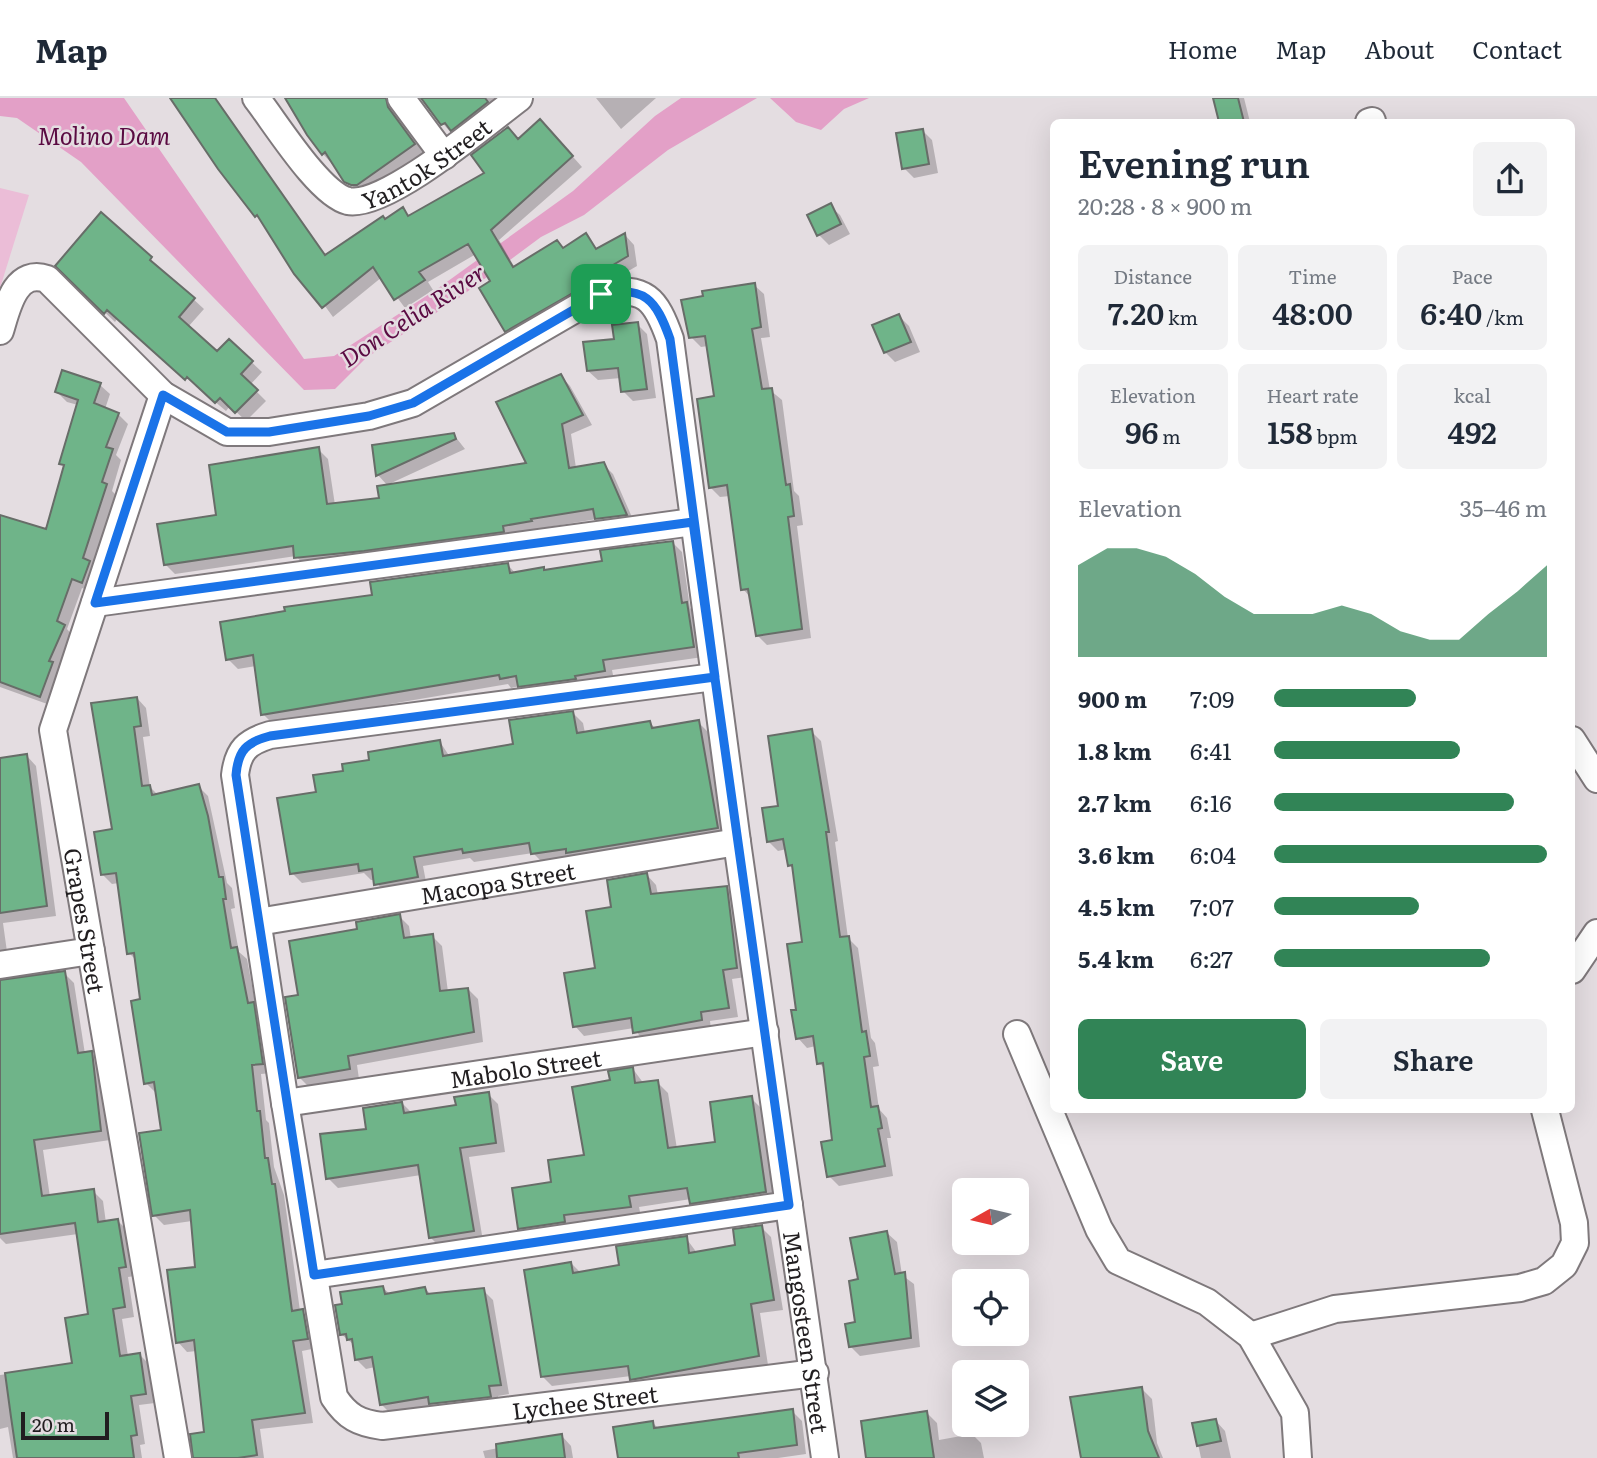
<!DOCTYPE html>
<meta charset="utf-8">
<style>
:root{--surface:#fff;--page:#f2f2f3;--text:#1f2937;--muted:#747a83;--line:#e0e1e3;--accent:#318456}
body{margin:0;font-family:Literata,serif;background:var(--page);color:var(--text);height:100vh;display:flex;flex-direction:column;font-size:26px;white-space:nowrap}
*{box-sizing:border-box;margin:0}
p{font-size:23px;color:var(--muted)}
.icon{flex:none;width:38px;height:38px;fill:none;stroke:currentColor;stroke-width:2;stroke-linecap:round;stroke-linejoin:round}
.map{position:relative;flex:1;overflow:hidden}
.panel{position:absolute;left:1050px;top:21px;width:525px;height:994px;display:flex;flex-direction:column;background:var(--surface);border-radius:10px;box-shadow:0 7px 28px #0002}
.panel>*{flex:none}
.needle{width:46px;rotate:262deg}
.fabs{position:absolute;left:952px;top:1080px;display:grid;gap:14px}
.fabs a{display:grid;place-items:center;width:77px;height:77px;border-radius:10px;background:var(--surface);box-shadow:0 7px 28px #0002;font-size:35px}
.scale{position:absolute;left:21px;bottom:18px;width:88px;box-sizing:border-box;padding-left:7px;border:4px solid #211e20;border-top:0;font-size:19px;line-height:24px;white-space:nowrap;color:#211e20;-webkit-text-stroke:5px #e4dde1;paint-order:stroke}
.pin{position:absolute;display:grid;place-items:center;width:60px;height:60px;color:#fff;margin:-30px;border-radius:14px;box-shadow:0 4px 10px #0006}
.round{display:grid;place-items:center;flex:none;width:74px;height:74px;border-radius:10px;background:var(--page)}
.overview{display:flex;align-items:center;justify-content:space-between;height:119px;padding:0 28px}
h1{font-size:38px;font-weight:600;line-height:52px}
.stats{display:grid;grid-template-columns:repeat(3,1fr);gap:10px;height:119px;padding:7px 28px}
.stats div{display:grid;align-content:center;border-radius:10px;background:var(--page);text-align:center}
.stats b{font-size:30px;font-weight:600}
.stats small{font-size:19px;font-weight:400}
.stats p{font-size:19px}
.chart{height:196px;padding:14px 28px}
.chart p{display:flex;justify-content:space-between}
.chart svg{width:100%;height:126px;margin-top:7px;fill:var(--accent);opacity:.7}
.action{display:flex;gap:14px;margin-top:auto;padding:14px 28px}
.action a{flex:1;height:80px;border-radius:10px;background:var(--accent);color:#fff;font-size:28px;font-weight:600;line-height:80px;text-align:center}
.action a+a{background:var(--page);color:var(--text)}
ul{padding:0 28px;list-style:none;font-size:23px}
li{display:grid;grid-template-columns:112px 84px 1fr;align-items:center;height:52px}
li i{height:18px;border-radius:9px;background:var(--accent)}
header{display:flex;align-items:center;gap:42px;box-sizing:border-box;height:98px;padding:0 35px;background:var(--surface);border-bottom:2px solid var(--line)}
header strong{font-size:33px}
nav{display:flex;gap:38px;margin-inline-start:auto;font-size:24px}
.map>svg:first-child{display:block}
.green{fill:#ebbdd7}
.water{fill:#e3a0c7}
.shadow{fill:#0003}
.building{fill:#6fb489;stroke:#676d68;stroke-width:2}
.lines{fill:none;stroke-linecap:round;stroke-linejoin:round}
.minor-casing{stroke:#7f797c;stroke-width:30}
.minor{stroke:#fff;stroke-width:26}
.route-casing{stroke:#fff;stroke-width:14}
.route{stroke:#1a73e8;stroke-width:9}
.labels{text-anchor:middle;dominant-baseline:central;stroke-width:5;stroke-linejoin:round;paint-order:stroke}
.street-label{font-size:23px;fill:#211e20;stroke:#e4dde1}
.water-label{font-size:24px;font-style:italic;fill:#5a0a42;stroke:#e4dde1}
</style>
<header>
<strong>Map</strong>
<nav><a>Home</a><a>Map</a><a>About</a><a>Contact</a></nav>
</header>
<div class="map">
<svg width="1597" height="1360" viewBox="0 0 1597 1360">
<rect width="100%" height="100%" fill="#e4dde1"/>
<path class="green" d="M 0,90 L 29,97 L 0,190 Z"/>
<path class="water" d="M 0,0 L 124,0 L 304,261 L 334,258 L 437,191 L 573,93 L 655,18 L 681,0 L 757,0 L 668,52 L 584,117 L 541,139 L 456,202 L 366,260 L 335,291 L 304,292 L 81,64 L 17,20 L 0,18 Z
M 770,0 L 869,0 L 844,11 L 821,32 L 796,24 Z"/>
<path class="shadow" d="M 173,0 L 215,0 L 323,157 L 403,112 L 410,119 L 487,75 L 519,43 L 550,33 L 582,69 L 499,142 L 515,170 L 564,151 L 585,137 L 598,152 L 625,137 L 634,147 L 637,168 L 616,180 L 619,183 L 516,242 L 506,232 L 493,184 L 476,156 L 428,184 L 433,192 L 405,210 L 382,179 L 333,219 Z
M 286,0 L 400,0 L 394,14 L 424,56 L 367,96 L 357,93 L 323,56 Z
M 421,0 L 507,0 L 452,36 Z
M 596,0 L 656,0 L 621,31 Z
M 1214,0 L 1244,0 L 1250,24 L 1221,24 Z
M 923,33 L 932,42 L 938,75 L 914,80 L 904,70 Z
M 830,108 L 840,117 L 850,136 L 829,147 L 819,137 Z
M 101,116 L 204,211 L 188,229 L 217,256 L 229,243 L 262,274 L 250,287 L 266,303 L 246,323 L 230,308 L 226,313 L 117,221 L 115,224 L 57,168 Z
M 754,187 L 764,196 L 770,239 L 761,240 L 770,292 L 782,302 L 794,393 L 799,398 L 803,427 L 797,428 L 811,540 L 767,547 L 757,537 L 751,500 L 743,491 L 730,398 L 720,399 L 710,389 L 716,300 L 708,248 L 701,249 L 691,239 Z
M 899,218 L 909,228 L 920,254 L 895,264 L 885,254 Z
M 637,226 L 647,236 L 656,300 L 633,303 L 623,293 L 621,280 L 598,282 L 588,273 L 616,242 Z
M 561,278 L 570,288 L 592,327 L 571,336 L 576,370 L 603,366 L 613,376 L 635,426 L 606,430 L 597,421 L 306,469 L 296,458 L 175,476 L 165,466 L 218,418 L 318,351 L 328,361 L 335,407 L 381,401 L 528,366 Z
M 100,287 L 110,296 L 105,311 L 118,316 L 128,326 L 116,357 L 121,362 L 112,393 L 116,397 L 93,468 L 99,474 L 92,494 L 82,490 L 67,531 L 73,538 L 59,572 L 62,576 L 50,607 L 0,589 L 0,419 L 47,433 L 65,370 L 61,365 L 78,307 L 67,304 L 57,294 Z
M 454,337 L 465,351 L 387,387 L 378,377 L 374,348 Z
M 672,444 L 682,454 L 690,510 L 696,515 L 703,559 L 612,572 L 614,582 L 530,598 L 520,588 L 511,590 L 508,586 L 273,626 L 263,616 L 256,568 L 238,571 L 228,561 L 374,499 L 508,467 L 516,476 L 543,471 L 546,474 L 604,464 Z
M 137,600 L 146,610 L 150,638 L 143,639 L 150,689 L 158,697 L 198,688 L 208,698 L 227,785 L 232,790 L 235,810 L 231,811 L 239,854 L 247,861 L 256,909 L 263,916 L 272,975 L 261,976 L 266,1022 L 269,1025 L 274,1069 L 284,1097 L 300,1213 L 313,1223 L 317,1250 L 302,1253 L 313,1325 L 260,1331 L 264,1360 L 195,1360 L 206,1335 L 197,1253 L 187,1254 L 178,1244 L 197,1171 L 192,1123 L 164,1127 L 154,1117 L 163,1033 L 156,995 L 146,985 L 142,903 L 137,863 L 129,855 L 119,785 L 112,786 L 102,776 L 114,733 Z
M 573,615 L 583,625 L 585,635 L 650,625 L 656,631 L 698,624 L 708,634 L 727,740 L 543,765 L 533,755 L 474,764 L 470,760 L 423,768 L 427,789 L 385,796 L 375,782 L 371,782 L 364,775 L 302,785 L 292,775 L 318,696 L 345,674 L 440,644 L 450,659 L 516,647 Z
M 811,633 L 821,643 L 838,743 L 835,744 L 848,840 L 858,850 L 871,940 L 875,945 L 879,968 L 873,969 L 879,1011 L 887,1020 L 891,1040 L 887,1040 L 893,1078 L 839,1088 L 829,1078 L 834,1043 L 826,972 L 819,965 L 816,948 L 807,950 L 798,940 L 804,846 L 794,771 L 790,767 L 787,751 L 778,753 L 768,743 Z
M 27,658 L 36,668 L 56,818 L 3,825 L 8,861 L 0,864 L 0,662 Z
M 647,777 L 656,787 L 658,797 L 727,789 L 737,799 L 746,879 L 732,881 L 738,919 L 710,923 L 711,931 L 644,944 L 634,930 L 584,938 L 575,928 L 597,872 L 613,810 Z
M 399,818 L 409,828 L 411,841 L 432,838 L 442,848 L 448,894 L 468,891 L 478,901 L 483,944 L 357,967 L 359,981 L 309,989 L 299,979 L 300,899 L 359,833 Z
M 64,875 L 74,885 L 85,956 L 92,955 L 101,965 L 110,1042 L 43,1052 L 50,1099 L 93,1093 L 103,1103 L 106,1125 L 118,1123 L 128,1133 L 135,1178 L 128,1179 L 134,1219 L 122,1221 L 128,1258 L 140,1257 L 149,1266 L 155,1305 L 139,1307 L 145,1346 L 140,1347 L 142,1360 L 13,1360 L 8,1329 L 0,1331 L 0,1277 L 74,1267 L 90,1218 L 78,1136 L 6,1146 L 0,1140 L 0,884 Z
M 633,971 L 644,986 L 657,984 L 668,995 L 677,1051 L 717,1045 L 751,1000 L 762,1011 L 776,1105 L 703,1116 L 691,1101 L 639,1109 L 641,1119 L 530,1141 L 520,1130 L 553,1086 L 586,1059 L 612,984 Z
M 488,996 L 498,1006 L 505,1054 L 469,1059 L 483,1143 L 440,1149 L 430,1139 L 421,1077 L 338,1090 L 328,1080 L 368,1032 L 402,1005 L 412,1015 L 458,1009 Z
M 761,1129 L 771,1139 L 783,1212 L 760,1215 L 768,1267 L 641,1291 L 631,1278 L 552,1288 L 542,1278 L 571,1165 L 581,1175 L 621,1169 L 686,1140 L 697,1155 L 737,1148 Z
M 887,1135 L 897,1144 L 902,1177 L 914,1186 L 920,1249 L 860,1258 L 850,1248 L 858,1226 L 860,1183 Z
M 383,1190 L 390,1196 L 425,1190 L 431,1197 L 483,1192 L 493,1202 L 509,1296 L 498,1298 L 500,1308 L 391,1316 L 381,1306 L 375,1269 L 366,1271 L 356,1261 L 353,1246 L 341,1236 L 344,1207 Z
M 1142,1291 L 1152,1301 L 1157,1345 L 1163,1360 L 1083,1360 Z
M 792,1313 L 802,1323 L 806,1356 L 778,1360 L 619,1360 L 652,1324 L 659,1331 Z
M 927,1315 L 937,1325 L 939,1342 L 972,1336 L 981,1345 L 984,1360 L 868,1360 Z
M 1216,1323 L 1225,1333 L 1231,1360 L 1201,1360 L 1194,1327 Z
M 562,1338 L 571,1348 L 573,1360 L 485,1360 L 483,1353 Z"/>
<path class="building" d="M 170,0 L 215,0 L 325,157 L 383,118 L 385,121 L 403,109 L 408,118 L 484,75 L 471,57 L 508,29 L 518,41 L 540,21 L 573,58 L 491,132 L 513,169 L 557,142 L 563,150 L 586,135 L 596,151 L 625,135 L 628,158 L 608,170 L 610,173 L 599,180 L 505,234 L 479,190 L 490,183 L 468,146 L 419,174 L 425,182 L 394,202 L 373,169 L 322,210 L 294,176 L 257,117 L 255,119 L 218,71 Z
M 285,0 L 386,0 L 388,9 L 415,46 L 357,87 L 351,87 L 344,84 L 325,54 L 322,57 L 307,37 Z
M 421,0 L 485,0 L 488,4 L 451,33 L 445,25 L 441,27 Z
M 1213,0 L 1238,0 L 1244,24 L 1219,24 Z
M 923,31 L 929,66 L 902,71 L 896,35 Z
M 831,105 L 841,126 L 817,138 L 807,117 Z
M 101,114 L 152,159 L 150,162 L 195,200 L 179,219 L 217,253 L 229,241 L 253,263 L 241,276 L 258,292 L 235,315 L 220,300 L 215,305 L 187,279 L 185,282 L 107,212 L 104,216 L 55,168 Z
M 755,185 L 761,229 L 752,231 L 762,291 L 772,290 L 786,387 L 790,386 L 794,418 L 788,419 L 802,531 L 756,538 L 748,491 L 741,492 L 727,387 L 709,390 L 697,301 L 714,298 L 705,238 L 689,240 L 681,202 L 703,198 L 702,193 Z
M 899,216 L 911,244 L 884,255 L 872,227 Z
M 638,224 L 647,291 L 621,294 L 618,270 L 587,273 L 583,244 L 614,241 L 612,227 Z
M 62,272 L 101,285 L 94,305 L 119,315 L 106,349 L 113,351 L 102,384 L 107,386 L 83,460 L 90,463 L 82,485 L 72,481 L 57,523 L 65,527 L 49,563 L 53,564 L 40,599 L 0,584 L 0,417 L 46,431 L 64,367 L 59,366 L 78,302 L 55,294 Z
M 561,276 L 583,317 L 562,326 L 569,370 L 604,364 L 627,417 L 595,421 L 593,411 L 531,421 L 532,423 L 503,428 L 504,434 L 364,453 L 294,460 L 293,448 L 164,467 L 157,426 L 216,417 L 209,367 L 319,349 L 327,406 L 379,400 L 377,388 L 526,365 L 496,304 Z
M 454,335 L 456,341 L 376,378 L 372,347 Z
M 673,443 L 682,505 L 687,504 L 694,549 L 603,562 L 605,573 L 575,578 L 576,581 L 518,589 L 516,578 L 500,581 L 499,577 L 261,617 L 253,557 L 226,562 L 220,524 L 285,513 L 284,509 L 372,497 L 370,484 L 508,465 L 510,475 L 544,469 L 544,472 L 602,463 L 600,452 Z
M 137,599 L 141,628 L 134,629 L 142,688 L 150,687 L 152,697 L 199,686 L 208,718 L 219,779 L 223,779 L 226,801 L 223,801 L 231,850 L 237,849 L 248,905 L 254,904 L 263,966 L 252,967 L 257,1013 L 260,1013 L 265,1060 L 268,1060 L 272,1086 L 275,1086 L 292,1213 L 303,1211 L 308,1241 L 293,1243 L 305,1315 L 252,1322 L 257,1357 L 238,1360 L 193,1360 L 190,1336 L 204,1334 L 194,1242 L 176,1245 L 167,1172 L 195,1169 L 190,1112 L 152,1118 L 139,1035 L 161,1032 L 154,984 L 144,986 L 131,903 L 140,901 L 134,855 L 127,856 L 116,775 L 101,777 L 94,734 L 112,731 L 91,605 Z
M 573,613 L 577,635 L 650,623 L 652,630 L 699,622 L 718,730 L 566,755 L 566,751 L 531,756 L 529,745 L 463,755 L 462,751 L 414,759 L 418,779 L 374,787 L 372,771 L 359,773 L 358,766 L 290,776 L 277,700 L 316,694 L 313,677 L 343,673 L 342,666 L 369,662 L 368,654 L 440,642 L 443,658 L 513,646 L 509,622 Z
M 812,631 L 829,734 L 826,734 L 840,839 L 849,838 L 862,934 L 866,933 L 870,958 L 864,959 L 871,1009 L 878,1008 L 882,1030 L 878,1031 L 885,1068 L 827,1079 L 821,1044 L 832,1042 L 823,965 L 817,966 L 813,938 L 796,941 L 791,912 L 796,912 L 787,846 L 802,844 L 792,767 L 788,768 L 783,741 L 767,744 L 762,710 L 778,708 L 768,638 Z
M 27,656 L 47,808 L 0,815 L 0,660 Z
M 647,775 L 651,796 L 727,788 L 737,870 L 723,872 L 729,910 L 701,914 L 702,922 L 633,935 L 631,920 L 573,929 L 564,875 L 595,870 L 586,813 L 611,809 L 607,782 Z
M 400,816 L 404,840 L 433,836 L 440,893 L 468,890 L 474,934 L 348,958 L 350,971 L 298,980 L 285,899 L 298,897 L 289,843 L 357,831 L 356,824 Z
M 65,873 L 78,955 L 92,953 L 101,1033 L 34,1042 L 42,1098 L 94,1091 L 98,1124 L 118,1121 L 126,1169 L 119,1170 L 125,1209 L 113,1211 L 120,1258 L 140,1255 L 146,1296 L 131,1298 L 137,1337 L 131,1338 L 134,1360 L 17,1360 L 11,1319 L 5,1275 L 72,1265 L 65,1220 L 88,1216 L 75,1125 L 0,1136 L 0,882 Z
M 633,969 L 635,985 L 658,982 L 668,1050 L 715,1044 L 710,1004 L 752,998 L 766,1094 L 690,1106 L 687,1090 L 629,1098 L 631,1109 L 564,1117 L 565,1124 L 518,1131 L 512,1090 L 551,1084 L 548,1062 L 584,1057 L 572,989 L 610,982 L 608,973 Z
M 489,994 L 496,1045 L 460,1050 L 474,1133 L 429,1140 L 418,1067 L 326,1081 L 320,1036 L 366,1031 L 363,1010 L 402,1004 L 404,1015 L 456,1007 L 454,999 Z
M 762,1127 L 774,1202 L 751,1206 L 759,1258 L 630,1282 L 628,1268 L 541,1279 L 524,1172 L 571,1164 L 573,1175 L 619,1167 L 616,1148 L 687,1138 L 689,1155 L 735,1147 L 733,1131 Z
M 887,1133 L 895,1176 L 905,1174 L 911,1240 L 849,1249 L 845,1226 L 855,1224 L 849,1183 L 858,1181 L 850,1140 Z
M 383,1188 L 385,1196 L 425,1189 L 427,1196 L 484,1190 L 501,1287 L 489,1288 L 491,1299 L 429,1306 L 428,1299 L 380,1307 L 372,1259 L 355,1262 L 352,1241 L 347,1242 L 346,1236 L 340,1237 L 335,1207 L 342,1206 L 340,1194 Z
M 1142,1289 L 1148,1333 L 1159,1360 L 1081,1360 L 1070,1299 Z
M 793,1311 L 797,1347 L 738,1355 L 739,1360 L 618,1360 L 613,1329 L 653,1323 L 654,1330 Z
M 927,1313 L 934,1360 L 866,1360 L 861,1323 Z
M 1216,1321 L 1221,1343 L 1197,1348 L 1192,1325 Z
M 562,1336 L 565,1360 L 497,1360 L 496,1346 Z"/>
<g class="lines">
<g class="minor-casing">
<g id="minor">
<path id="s1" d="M 256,0 C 275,24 319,96 348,103 C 385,111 487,24 519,0"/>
<path d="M 401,0 L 444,58"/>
<path d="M 1369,24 L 1372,23"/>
<path id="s2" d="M 0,233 C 7,210 15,170 47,181 L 163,297 L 227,334 L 269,334 L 369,318 L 413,305 L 601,196 C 645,187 656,201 670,241 L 737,744 L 825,1360"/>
<path id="s3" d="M 163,297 L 53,632 L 178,1360"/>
<path d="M 95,505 L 693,424"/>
<path id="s4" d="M 714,579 L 270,637 C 247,644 238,652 235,677 L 285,1005 L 334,1299 C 347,1319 359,1325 382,1328 L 815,1275"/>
<path d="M 1572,642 L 1597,681"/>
<path id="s5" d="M 258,824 L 737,744"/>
<path d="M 0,867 L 91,853"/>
<path d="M 1572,872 L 1597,835"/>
<path d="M 1017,936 L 1099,1131 L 1118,1163 L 1207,1204 L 1251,1238 L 1295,1315 L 1298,1360"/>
<path id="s6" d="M 285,1005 L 765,934"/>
<path d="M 314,1177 L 789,1107"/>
<path d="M 1251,1238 L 1335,1211 L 1520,1190 L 1544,1183 L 1564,1167 L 1575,1145 L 1574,1125 L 1545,1012"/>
</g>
</g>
<use href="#minor" class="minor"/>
</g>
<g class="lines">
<g class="route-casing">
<path id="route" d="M 601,196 C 645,187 656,202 670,241 L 715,579 L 270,638 C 247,644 238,652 236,677 L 314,1177 L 789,1107 C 758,879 724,652 693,424 L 95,505 L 163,297 L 227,334 L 269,334 L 369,318 L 413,305 L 601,196"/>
</g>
<use href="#route" class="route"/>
</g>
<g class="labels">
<g class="street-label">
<text stroke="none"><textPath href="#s1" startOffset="228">Yantok Street</textPath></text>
<text stroke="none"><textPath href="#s5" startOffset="243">Macopa Street</textPath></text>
<text stroke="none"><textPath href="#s3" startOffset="546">Grapes Street</textPath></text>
<text stroke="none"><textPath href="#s6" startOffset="243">Mabolo Street</textPath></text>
<text stroke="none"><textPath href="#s2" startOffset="1822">Mangosteen Street</textPath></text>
<text stroke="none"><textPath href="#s4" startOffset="1398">Lychee Street</textPath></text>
</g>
<g class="water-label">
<text x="104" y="36">Molino Dam</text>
<text transform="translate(412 216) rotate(-33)">Don Celia River</text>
</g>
</g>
</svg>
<div class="fabs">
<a><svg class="needle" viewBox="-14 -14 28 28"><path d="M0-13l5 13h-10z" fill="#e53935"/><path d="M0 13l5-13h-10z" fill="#747a83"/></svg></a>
<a><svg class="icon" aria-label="locate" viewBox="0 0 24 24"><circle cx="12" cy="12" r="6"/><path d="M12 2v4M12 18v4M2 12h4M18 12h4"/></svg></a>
<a><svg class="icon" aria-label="layers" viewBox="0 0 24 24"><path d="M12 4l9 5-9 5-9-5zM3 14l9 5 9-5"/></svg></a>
</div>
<div class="scale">20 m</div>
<div class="pin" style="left:601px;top:196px;background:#1e9e55"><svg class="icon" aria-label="arrive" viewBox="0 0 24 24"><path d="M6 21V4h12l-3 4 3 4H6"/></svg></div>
<section class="panel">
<div class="overview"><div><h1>Evening run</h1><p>20:28 · 8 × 900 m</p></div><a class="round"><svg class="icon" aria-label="share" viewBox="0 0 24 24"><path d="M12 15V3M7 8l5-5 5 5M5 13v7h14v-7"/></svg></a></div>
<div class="stats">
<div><p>Distance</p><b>7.20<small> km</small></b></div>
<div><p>Time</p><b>48:00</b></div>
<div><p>Pace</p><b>6:40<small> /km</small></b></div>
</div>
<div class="stats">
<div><p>Elevation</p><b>96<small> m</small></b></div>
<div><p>Heart rate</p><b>158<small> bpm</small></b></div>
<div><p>kcal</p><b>492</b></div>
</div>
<div class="chart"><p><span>Elevation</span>35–46 m</p>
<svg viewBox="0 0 160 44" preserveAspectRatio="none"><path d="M0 44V12L10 6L20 6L30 9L40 15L50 23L60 29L70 29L80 29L90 26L100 29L110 35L120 38L130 38L140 29L150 21L160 12V44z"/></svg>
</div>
<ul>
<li><b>900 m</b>7:09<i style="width:52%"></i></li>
<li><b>1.8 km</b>6:41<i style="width:68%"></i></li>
<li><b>2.7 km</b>6:16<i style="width:88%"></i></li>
<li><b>3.6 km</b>6:04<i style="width:100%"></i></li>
<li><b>4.5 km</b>7:07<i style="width:53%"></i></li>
<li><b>5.4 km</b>6:27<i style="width:79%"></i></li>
</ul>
<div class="action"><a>Save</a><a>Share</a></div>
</section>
</div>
